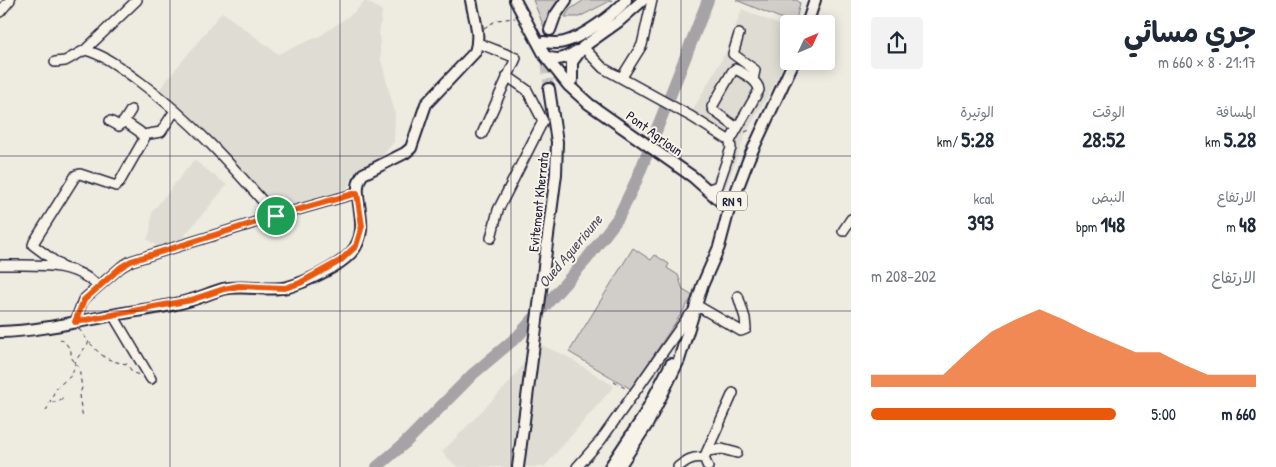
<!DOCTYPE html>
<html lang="ar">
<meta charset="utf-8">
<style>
:root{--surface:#fff;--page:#f2f2f3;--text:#1f2937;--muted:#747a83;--accent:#ea580c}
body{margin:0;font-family:"Patrick Hand","Playpen Sans Arabic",sans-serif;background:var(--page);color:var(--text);direction:rtl;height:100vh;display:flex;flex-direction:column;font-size:19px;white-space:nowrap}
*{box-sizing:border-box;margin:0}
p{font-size:16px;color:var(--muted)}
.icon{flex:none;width:28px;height:28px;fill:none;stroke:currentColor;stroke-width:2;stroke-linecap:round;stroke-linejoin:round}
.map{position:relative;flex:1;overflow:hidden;direction:ltr}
.details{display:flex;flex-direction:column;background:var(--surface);width:425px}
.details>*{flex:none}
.needle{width:32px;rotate:46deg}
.buttons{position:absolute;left:780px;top:15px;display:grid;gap:10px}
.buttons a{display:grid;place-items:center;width:55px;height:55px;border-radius:5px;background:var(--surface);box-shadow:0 2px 12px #0003;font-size:25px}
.pin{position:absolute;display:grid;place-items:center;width:42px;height:42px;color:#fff;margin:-21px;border:2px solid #fff;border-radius:50%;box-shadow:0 1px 5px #0007}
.round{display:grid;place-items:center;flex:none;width:52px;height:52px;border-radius:5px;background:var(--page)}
.headline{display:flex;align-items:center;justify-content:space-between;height:85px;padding:0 20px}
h1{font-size:28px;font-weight:700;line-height:38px}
.figures{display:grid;grid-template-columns:repeat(3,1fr);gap:8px;height:85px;padding:5px 20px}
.figures div{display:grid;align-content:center}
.figures b{font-size:21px;font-weight:700}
.figures small{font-size:14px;font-weight:400}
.figures p{font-size:14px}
.chart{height:140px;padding:10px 20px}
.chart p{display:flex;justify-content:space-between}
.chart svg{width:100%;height:90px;margin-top:5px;fill:var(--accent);opacity:.7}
ul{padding:0 20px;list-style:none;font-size:16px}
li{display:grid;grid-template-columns:80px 60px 1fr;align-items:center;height:38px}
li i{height:12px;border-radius:6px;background:var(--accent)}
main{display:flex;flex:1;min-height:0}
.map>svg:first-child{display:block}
.built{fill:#dfdcd4}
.green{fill:#d1cdc9;stroke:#7a7882}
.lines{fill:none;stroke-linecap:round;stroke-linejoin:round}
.river{stroke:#a6a3a6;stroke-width:12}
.major-tunnel{stroke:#c5c3c0;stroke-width:10;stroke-dasharray:10 5;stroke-linecap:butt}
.minor-casing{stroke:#22223b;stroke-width:12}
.major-casing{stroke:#22223b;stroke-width:14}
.path{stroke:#22223b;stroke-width:1;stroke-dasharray:4 4;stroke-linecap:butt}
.minor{stroke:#f7f3e8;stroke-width:9}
.major{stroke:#f7f3e8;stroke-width:10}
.route-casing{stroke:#fff;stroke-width:10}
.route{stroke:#ea580c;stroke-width:6}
.grid{fill:none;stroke:#22223b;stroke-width:1;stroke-opacity:0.55}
.labels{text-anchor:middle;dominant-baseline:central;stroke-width:4;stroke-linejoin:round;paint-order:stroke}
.shield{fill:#f7f3e8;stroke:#62616f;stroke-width:1}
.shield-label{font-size:12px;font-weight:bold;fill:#22223b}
.street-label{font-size:14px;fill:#22223b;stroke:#f7f3e8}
.water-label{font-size:15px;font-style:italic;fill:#504f60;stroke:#f7f3e8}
</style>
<main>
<section class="details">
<div class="headline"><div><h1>جري مسائي</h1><p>21:17 · 8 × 660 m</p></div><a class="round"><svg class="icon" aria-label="share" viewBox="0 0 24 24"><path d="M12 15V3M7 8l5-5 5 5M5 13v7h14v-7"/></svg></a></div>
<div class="figures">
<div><p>المسافة</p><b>5.28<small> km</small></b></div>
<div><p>الوقت</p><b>28:52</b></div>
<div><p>الوتيرة</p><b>5:28<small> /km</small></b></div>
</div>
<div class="figures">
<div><p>الارتفاع</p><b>48<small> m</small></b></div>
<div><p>النبض</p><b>148<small> bpm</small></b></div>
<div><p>kcal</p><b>393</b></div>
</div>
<div class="chart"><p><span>الارتفاع</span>202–208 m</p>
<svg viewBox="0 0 160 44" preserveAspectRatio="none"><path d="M0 44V38L10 38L20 38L30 38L40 27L50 17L60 11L70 6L80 11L90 17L100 22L110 27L120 27L130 33L140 38L150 38L160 38V44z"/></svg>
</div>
<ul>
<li><b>660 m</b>5:00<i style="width:100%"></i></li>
</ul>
</section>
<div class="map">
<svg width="851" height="467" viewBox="0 0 851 467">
<rect width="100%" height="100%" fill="#eeebe1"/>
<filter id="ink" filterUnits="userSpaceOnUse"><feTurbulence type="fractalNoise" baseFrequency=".02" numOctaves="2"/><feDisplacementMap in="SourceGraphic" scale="10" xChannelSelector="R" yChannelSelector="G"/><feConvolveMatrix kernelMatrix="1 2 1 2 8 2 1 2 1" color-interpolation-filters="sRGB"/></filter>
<g filter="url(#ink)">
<path class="built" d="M 365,0 L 382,11 L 379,35 L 381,60 L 395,114 L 394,142 L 382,156 L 352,175 L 348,188 L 276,211 L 228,155 L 198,124 L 159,90 L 222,12 L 278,54 L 320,36 L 356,11 Z
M 742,9 L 789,29 L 789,48 L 777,80 L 745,135 L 725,190 L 711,184 L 717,169 L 721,167 L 729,137 L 692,111 L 726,52 Z
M 194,160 L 227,185 L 174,248 L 163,251 L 147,239 L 150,233 L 152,212 Z
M 539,344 L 566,356 L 614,386 L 544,467 L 457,467 L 442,452 L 509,383 Z"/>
<path class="green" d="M 533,0 L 562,0 L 546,32 Z
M 584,0 L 612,0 L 579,17 L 565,17 L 569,10 Z
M 736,0 L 797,0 L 800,3 L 795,24 Z
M 633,248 L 651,260 L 655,255 L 669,264 L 667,268 L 678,275 L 683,290 L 693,296 L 631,389 L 569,352 Z"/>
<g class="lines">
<path class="river" d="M 377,467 L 405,443 L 473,374 L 518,336 L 586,260 L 618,218 L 637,179 L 708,0"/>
<path class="major-tunnel" d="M 549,89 L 546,59 L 550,30"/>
<g class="minor-casing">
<path id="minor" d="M 0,12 L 10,0
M 739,34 L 733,54 L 755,70 L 753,80
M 478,43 L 516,58 L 482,134
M 583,47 L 603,68 L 692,117 L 730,141 L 731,148 L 718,186 L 709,189
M 85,50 L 137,0
M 55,62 L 65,61 L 85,50 C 107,56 122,69 140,82 C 193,121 233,167 276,216 L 357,193
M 622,77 L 642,45 L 652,0
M 110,121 L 119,126 L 124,121
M 143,135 L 161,132 L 172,115
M 730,141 L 759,90 C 758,80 743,73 735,69 L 732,72 L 712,107 L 714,111 L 737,128
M 843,231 L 851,219
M 491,238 L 498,210 L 543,121 L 527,90 L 507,76
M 0,265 C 34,266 72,260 98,286
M 61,266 L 33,245 L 34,242 L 76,175 L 80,174 L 116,186 L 119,183 L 144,139 L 140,132 L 124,121 L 131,110
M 696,305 L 741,331 L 746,329 L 745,318 L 738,296
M 113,315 L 151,379
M 75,322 L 83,300 L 121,267 L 131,261 L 276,216
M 707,451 L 722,449 L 737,453
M 704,458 L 733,393
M 577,467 L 601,440 L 687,318 L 695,310
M 678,467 C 687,460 693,456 704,458 L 708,467"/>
</g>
<g class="major-casing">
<path id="major" d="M 515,0 L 545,56 L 568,85 L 589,104 L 693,177 L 729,209
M 807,24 L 815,0
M 550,30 L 555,16 L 566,0
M 544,42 C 551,43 557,44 564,42 C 581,38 615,14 626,0
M 545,56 C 558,62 566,58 577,51
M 572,80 L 572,62 L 583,47 L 618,22 L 643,0
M 0,332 C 38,331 75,322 113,315 C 138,310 166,308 191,300 C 202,297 212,292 223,289 C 244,284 267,292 288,287 C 306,282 338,267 351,253 C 375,226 347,194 363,174 L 405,153 L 411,148 L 426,104 L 475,52 C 481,34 474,18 471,0
M 518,467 L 556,174 L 557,142 L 549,89
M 610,467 L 642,419 L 671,364
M 619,467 L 648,423 L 679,360 L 702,286 L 719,247 L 728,213 L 749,158 L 794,61"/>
</g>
<path class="path" d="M 484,28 L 497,20 L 515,18
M 745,132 L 752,129
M 60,339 L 65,342 L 71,351 L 71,357 L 79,368 L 82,388 L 79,396 L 83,418
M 90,343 C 103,358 108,361 127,364 L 133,373 L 140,375
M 614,382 L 627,389
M 52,402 L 57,402 L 64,397
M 46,411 L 56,388 L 72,375 L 76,360 L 89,342 L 79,329"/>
<use href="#minor" class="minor"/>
<use href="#major" class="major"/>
</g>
</g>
<g class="lines" filter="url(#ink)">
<g class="route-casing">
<path id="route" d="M 357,193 L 362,226 L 356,246 L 340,261 L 300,283 L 285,288 L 239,286 L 224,289 L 191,300 L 75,322 L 84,300 L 121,267 L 131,261 L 276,216 Z"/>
</g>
<use href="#route" class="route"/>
</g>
<path class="grid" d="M 170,0 L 170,467M 340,0 L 340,467M 511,0 L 511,467M 681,0 L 681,467M 0,156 L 851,156M 0,311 L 851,311"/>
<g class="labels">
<rect class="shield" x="717" y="191.5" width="30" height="19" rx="4"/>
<g class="shield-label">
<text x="732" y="201">RN 9</text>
</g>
<g class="street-label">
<text transform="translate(655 133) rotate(36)">Pont Agrioun</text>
<text transform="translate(538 202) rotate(-84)">Evitement Kherrata</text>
</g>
<g class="water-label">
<text transform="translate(570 251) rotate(-50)">Oued Aguerioune</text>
</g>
</g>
</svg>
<div class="buttons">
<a><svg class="needle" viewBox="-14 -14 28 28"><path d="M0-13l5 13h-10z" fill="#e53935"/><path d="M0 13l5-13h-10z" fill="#747a83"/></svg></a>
</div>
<div class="pin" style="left:276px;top:216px;background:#1e9e55"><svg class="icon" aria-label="arrive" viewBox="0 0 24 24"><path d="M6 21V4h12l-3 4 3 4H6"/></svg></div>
</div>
</main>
